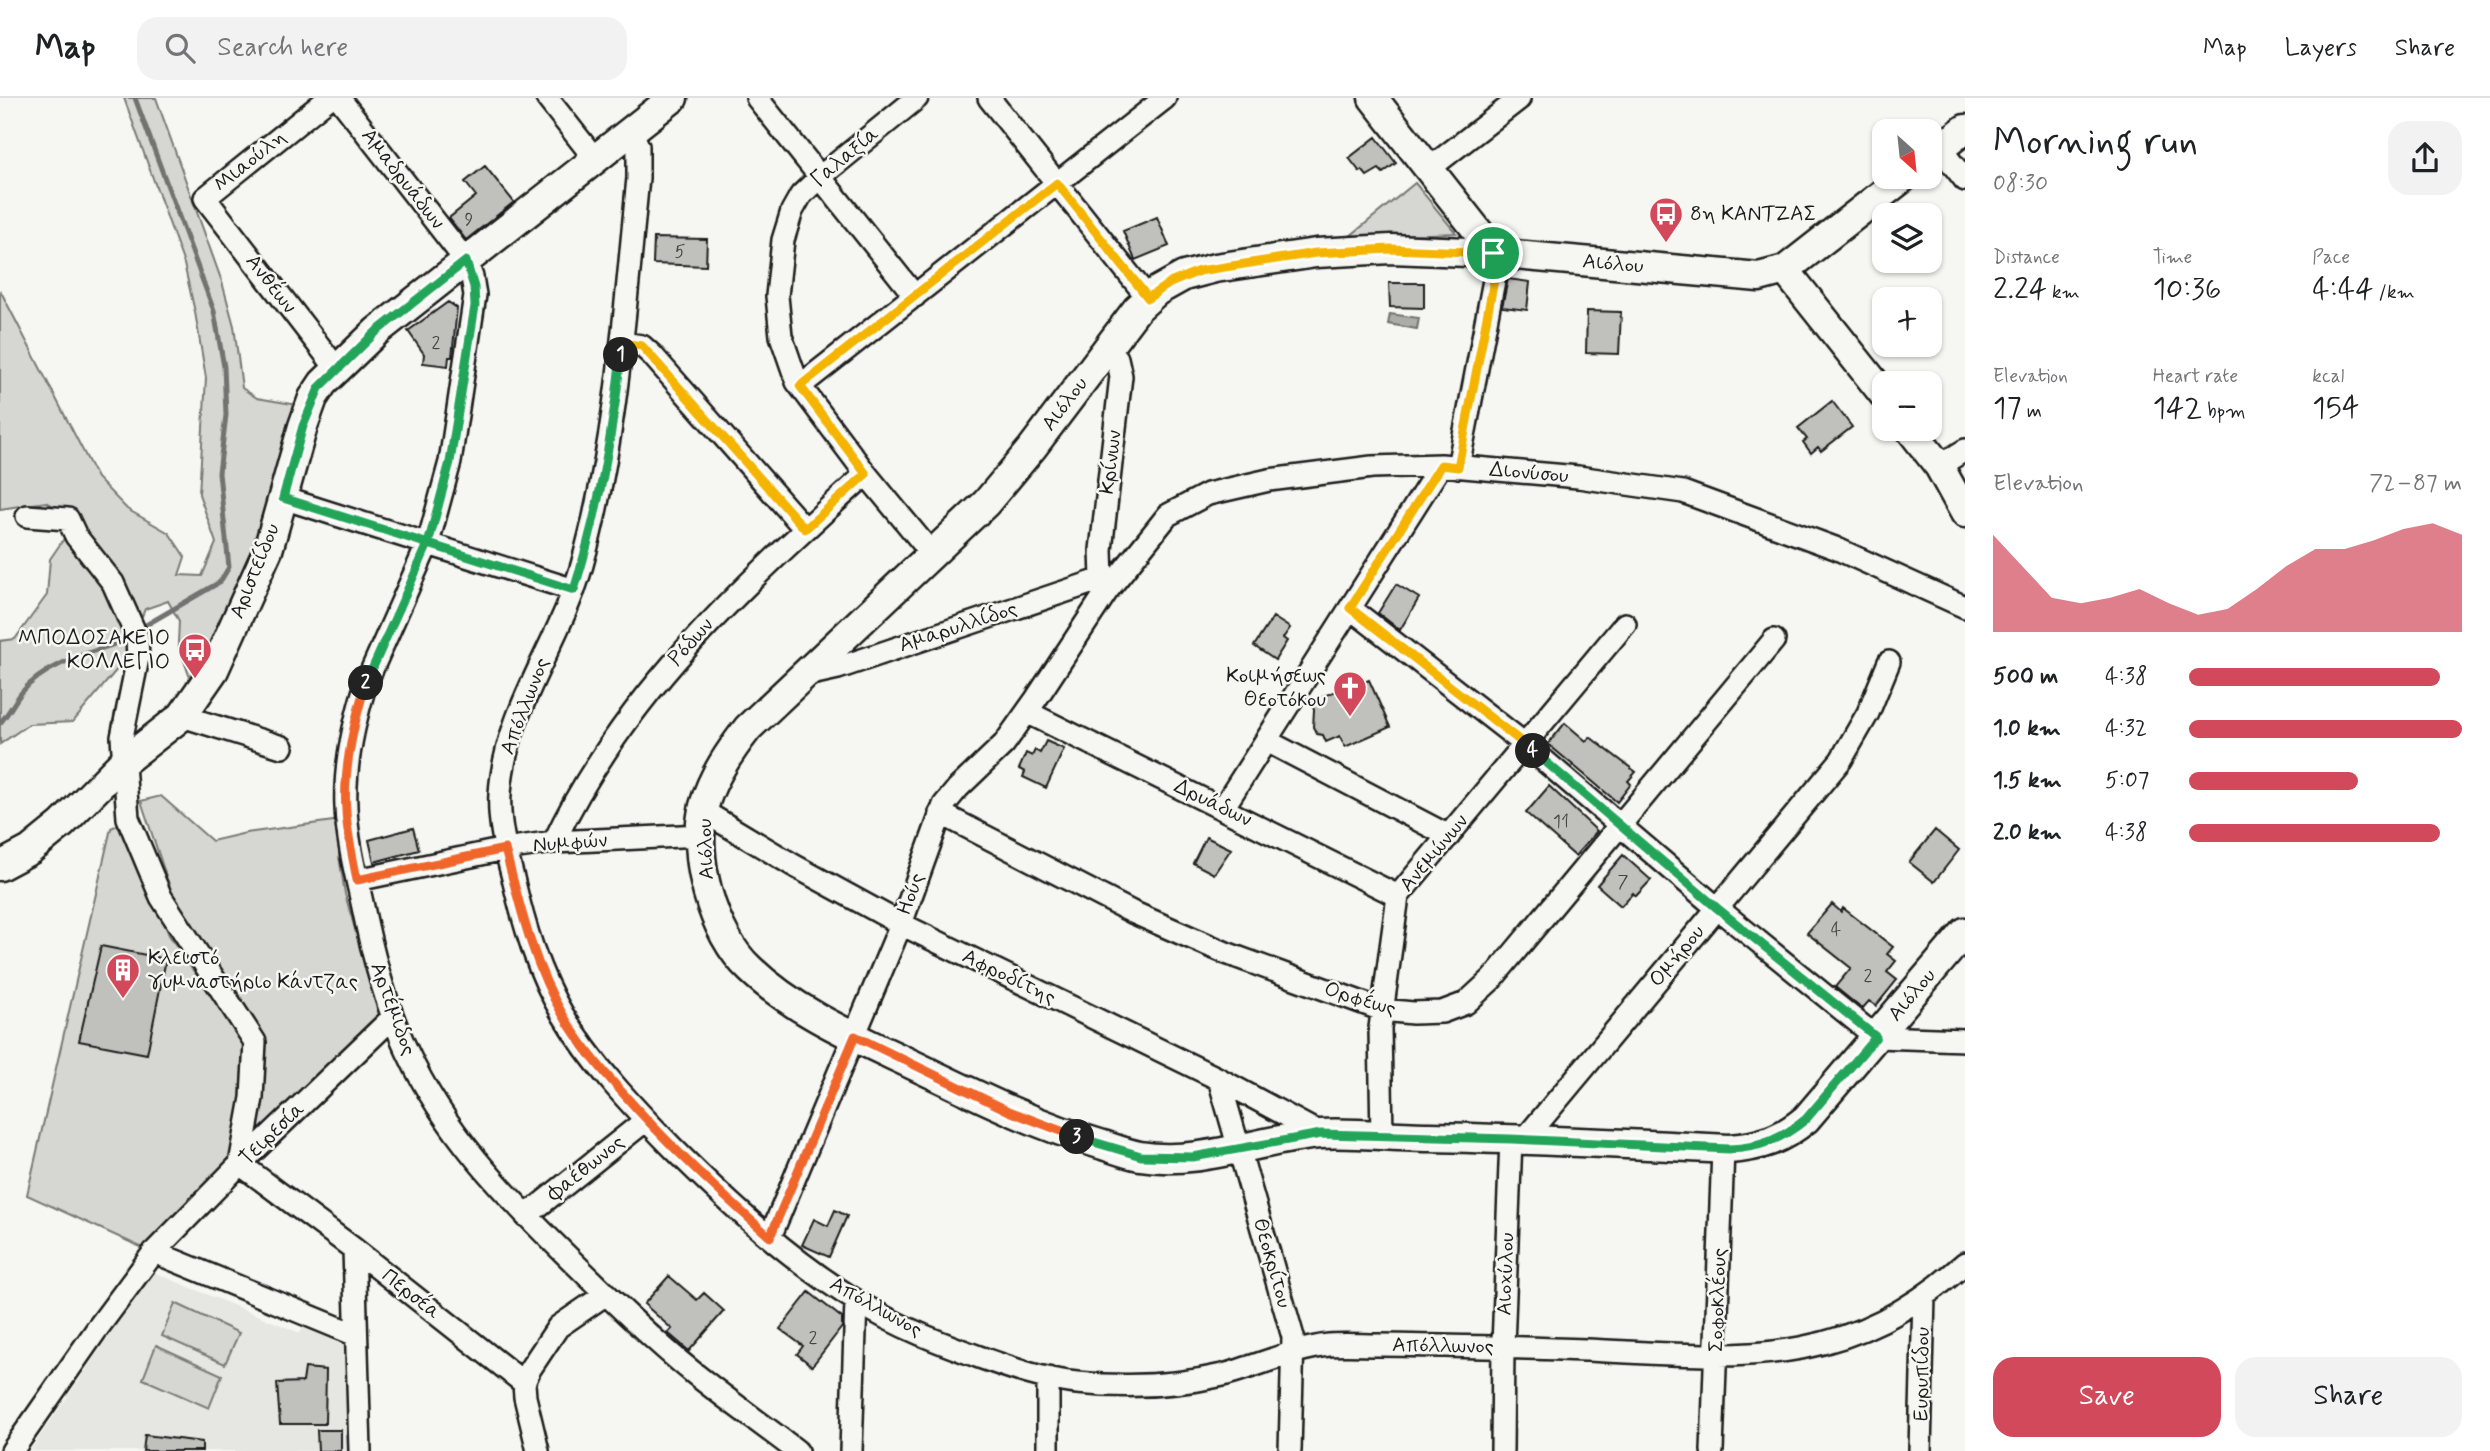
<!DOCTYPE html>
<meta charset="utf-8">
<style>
:root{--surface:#fff;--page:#f2f2f2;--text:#202124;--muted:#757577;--line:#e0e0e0;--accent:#d1495b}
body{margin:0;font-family:Mynerve,sans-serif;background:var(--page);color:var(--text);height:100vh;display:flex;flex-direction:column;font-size:26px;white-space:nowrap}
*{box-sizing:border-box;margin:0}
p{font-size:23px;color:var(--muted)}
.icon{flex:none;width:38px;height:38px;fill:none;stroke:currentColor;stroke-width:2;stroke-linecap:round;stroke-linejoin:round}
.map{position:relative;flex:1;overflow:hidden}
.details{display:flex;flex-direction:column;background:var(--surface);width:525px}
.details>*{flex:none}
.needle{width:46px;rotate:153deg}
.controls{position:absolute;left:1872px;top:21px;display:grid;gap:14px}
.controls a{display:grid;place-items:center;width:70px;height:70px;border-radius:14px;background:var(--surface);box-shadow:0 2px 5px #0004;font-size:35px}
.pin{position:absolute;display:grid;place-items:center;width:60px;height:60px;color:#fff;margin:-30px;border:4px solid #fff;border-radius:50%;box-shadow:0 2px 7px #0007}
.km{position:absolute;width:35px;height:35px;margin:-18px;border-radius:50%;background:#222;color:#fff;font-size:19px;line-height:35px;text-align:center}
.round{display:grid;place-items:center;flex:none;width:74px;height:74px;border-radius:21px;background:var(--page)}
.summary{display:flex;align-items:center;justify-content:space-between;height:119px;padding:0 28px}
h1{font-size:38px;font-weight:600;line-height:52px}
.stats{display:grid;grid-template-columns:repeat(3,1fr);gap:10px;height:119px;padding:7px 28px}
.stats div{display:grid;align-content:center}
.stats b{font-size:30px;font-weight:600}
.stats small{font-size:19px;font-weight:400}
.stats p{font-size:19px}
.chart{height:196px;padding:14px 28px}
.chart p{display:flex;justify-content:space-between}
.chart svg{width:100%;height:126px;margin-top:7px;fill:var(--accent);opacity:.7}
.cta{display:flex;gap:14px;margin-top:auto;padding:14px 28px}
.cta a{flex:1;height:80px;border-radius:21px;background:var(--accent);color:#fff;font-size:28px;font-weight:600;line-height:80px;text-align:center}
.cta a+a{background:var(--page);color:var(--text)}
ul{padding:0 28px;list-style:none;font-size:23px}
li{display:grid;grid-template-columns:112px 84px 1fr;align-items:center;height:52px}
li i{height:18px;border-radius:9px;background:var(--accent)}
header{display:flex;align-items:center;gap:42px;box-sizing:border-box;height:98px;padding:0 35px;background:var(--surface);border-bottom:2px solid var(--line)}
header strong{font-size:33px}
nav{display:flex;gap:38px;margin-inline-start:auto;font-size:24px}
.search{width:490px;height:63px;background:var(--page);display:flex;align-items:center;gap:18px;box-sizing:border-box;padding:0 24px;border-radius:21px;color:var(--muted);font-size:26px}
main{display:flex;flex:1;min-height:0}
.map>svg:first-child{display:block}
.built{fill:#e6e6e2}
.green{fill:#d6d6d2;stroke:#797977;stroke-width:2}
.water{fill:#acaca9;stroke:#727271;stroke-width:2}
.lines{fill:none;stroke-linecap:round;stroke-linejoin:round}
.stream{stroke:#727271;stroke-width:5}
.building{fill:#c0c0bd;stroke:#1c1c1c;stroke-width:2}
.street-casing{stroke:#1c1c1c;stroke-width:26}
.secondary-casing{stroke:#1c1c1c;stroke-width:33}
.street{stroke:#f6f6f2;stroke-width:21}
.secondary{stroke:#f6f6f2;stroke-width:28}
.split-1-casing{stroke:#fff;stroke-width:14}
.split-2-casing{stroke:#fff;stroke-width:14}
.split-3-casing{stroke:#fff;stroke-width:14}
.split-4-casing{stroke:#fff;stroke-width:14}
.split-5-casing{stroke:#fff;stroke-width:14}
.split-1{stroke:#f5b400;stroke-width:9}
.split-2{stroke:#22a559;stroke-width:9}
.split-3{stroke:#f0652b;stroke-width:9}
.split-4{stroke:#22a559;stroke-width:9}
.split-5{stroke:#f5b400;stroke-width:9}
.labels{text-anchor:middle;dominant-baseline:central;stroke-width:5;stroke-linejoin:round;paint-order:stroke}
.number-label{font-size:18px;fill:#454544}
.street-label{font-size:21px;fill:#1c1c1c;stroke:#f6f6f2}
.poi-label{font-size:21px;fill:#1c1c1c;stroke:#f6f6f2;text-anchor:start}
</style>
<header>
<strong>Map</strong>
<div class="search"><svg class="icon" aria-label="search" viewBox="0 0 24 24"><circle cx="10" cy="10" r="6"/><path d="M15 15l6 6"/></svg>Search here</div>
<nav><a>Map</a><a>Layers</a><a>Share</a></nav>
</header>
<main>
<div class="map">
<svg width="1965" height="1353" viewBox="0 0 1965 1353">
<rect width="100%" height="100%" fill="#f6f6f2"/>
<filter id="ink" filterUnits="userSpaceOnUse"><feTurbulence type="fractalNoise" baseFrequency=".0143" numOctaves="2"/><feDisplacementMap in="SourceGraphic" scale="14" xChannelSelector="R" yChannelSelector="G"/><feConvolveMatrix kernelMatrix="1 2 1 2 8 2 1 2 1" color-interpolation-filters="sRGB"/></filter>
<g filter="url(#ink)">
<path class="built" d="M 153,1174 L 300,1235 L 307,1223 L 352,1242 L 356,1353 L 30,1353 Z"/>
<path class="green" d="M 124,0 L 156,0 L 222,184 L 234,228 L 242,290 L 257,300 L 298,307 L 262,454 L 190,580 L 178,545 L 179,523 L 168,503 L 145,511 L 124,563 L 73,624 L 29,626 L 0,646 L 0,543 L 15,541 L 47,497 L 50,461 L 78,420 L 46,404 L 0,411 L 0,192 L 97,380 L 127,411 L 169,435 L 185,459 L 179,477 L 202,478 L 216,445 L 199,396 L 206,280 L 195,214 L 184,166 Z
M 1415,85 L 1456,135 L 1349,139 Z
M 161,698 L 212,743 L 246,735 L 341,722 L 339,758 L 345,796 L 379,916 L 258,1034 L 265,973 L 263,958 L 174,802 L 141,703 Z
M 124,724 L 169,837 L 192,871 L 226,914 L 242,941 L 249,968 L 243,1018 L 229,1063 L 145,1151 L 27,1097 L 111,730 Z
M 175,1205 L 239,1235 L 225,1266 L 162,1238 Z
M 156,1247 L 222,1277 L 209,1310 L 143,1281 Z"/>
<path class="water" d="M 1390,216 L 1419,220 L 1417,231 L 1388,226 Z"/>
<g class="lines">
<path class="stream" d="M 135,0 L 214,213 L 224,269 L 226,317 L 219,375 L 229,469 L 220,484 L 146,527
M 0,625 C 9,615 14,604 22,594 C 44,567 86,556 118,545"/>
</g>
<path class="building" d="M 1376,39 L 1396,65 L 1383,75 L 1379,71 L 1367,78 L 1362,72 L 1360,74 L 1349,60 Z
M 485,68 L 514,104 L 466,142 L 449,120 L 476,98 L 465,84 Z
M 1157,119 L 1169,148 L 1135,162 L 1123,133 Z
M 654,140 L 707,141 L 706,168 L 653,166 Z
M 1508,181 L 1530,184 L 1527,212 L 1502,209 Z
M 1389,185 L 1424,185 L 1424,210 L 1390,209 Z
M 448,204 L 457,210 L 452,259 L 449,259 L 448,268 L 423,265 L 424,256 L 408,233 Z
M 1587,213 L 1621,214 L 1619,256 L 1586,255 Z
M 1832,303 L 1852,329 L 1821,353 L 1818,349 L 1811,355 L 1803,344 L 1807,341 L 1798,330 Z
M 1396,486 L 1419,500 L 1400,532 L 1378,515 Z
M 1273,519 L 1290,530 L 1283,540 L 1287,543 L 1275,562 L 1254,548 Z
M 1369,582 L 1390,629 L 1345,649 L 1340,638 L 1326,644 L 1323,637 L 1317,636 L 1313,629 L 1314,612 L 1311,604 L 1353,585 L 1354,588 Z
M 1565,625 L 1586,643 L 1590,639 L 1636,674 L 1628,683 L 1631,686 L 1617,704 L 1548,646 Z
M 1046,643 L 1064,651 L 1046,690 L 1023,679 L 1025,674 L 1019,671 L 1026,655 L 1032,658 L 1035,652 L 1040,655 Z
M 1549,688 L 1597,733 L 1575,758 L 1526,715 Z
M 413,730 L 419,752 L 374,764 L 369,742 Z
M 1935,732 L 1959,752 L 1934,784 L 1909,764 Z
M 1206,739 L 1231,751 L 1214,776 L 1193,765 Z
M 1623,757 L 1651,782 L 1636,798 L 1633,795 L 1621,808 L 1597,787 Z
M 1832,806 L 1841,814 L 1843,810 L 1893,849 L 1887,856 L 1896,863 L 1887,874 L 1897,882 L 1876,908 L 1869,903 L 1862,911 L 1835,889 L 1851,870 L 1807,835 Z
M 101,848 L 166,861 L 147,956 L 79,943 Z
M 835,1112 L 847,1118 L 829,1159 L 802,1147 L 814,1121 L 828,1128 Z
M 669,1178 L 697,1202 L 704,1195 L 724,1213 L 689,1253 L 668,1235 L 672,1231 L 644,1206 Z
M 809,1194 L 842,1220 L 842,1229 L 812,1268 L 797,1256 L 803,1248 L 780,1231 Z
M 305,1270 L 326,1272 L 325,1326 L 280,1326 L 277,1285 L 303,1284 Z
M 317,1332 L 341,1332 L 341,1353 L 318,1353 Z
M 145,1337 L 202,1344 L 202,1353 L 143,1353 Z"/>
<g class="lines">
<g class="street-casing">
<path id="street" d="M 329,0 L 205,100 L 337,271
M 339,0 L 466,163 L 472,179 L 475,197 L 450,364 L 428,445 L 366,585 C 354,624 344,668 346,709 C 347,742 356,777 363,809 C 373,859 386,909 408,955 C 444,1033 503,1095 563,1154 C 606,1196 649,1239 695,1276 C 729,1303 763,1327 797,1353
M 547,0 L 595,61
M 757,0 L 915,198
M 917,0 L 820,79 L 801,97 L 792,113 L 783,142 L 777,198 L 781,238 L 797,284 L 866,376 L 932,456
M 989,0 L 1148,200
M 631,33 L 638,48 L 638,80 C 625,210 617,341 582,467 C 560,545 505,612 500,696 C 498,724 506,753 513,780 C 524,827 538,875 563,917 C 592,966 633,1009 672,1049 C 729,1106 791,1163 860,1205 C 898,1229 941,1245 982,1260 C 1013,1271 1045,1282 1077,1285 C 1126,1290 1175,1288 1223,1277 C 1258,1268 1293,1251 1329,1247 C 1345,1246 1362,1247 1378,1247 C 1447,1248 1516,1249 1586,1252 C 1737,1259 1843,1275 1965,1165
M 1940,50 L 1965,82
M 1430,70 L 1519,1
M 622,245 L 642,248 L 652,257 L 805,431
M 800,288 L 1165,0
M 1939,368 L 1965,352
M 1458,369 L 1495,177 L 1493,155
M 283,400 L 574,492
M 27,418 L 68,421 L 76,438 L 113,485 L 137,539 L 138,560 L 122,639 L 128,720 L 161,799 L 255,944 L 252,1000 L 240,1066 L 354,1151 L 524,1285
M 1102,481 L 1101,452 L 1121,278 L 1117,260 L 1107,251
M 1350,510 L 1526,647 L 1717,810 L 1876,939 L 1965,942
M 802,578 L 838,570 L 1102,481 L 1111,488
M 1027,614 L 1398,798
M 182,618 L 282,649
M 1267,643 L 1449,738
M 1223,710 L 1441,367
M 703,713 L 793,767 L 901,826 L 1219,981 L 1321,1036
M 940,715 L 1132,814 L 1226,855 L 1382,912 L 1413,915 L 1442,914 L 1466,905 L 1492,881 L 1774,542
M 554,744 C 624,595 746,485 866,376
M 357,782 L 505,751 L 554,744 L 702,737
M 1219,981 L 1293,1239 L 1290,1353
M 1382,1038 L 1380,930 L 1398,798 L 1625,526
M 1524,1042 L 1841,662 L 1868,615 L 1889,564
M 526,1118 L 646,1022
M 770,1139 L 901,826 L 944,707 L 958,690 L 1004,646 L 1036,601 L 1107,493 L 1168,417 L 1208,396 L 1269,382 L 1372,369 L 1441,367 L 1578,379 L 1683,394 L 1835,450 L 1965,509
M 354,1151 L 360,1353
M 154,1154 L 356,1237
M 1048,1280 L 1048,1353
M 12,1353 L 97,1231 L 154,1154 L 240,1066 L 392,920
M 538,1353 L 525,1299 L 524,1285 L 530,1271 L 558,1229 L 606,1196
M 851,1353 L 856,1203
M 1502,1353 L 1503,1248 L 1511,1041
M 1712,1353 L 1723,1051
M 1920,1353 L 1924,1198"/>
</g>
<g class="secondary-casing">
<path id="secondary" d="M 1373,0 L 1484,141 L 1493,155
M 1930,58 L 1965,31
M 1904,79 L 1785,172 L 1759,179 L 1493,155 L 1391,151 L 1316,155 L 1215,170 L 1184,178 L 1157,193 L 1137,211 L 1032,350 L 986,405 L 748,630 C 730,653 712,679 704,708 C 691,758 712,836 750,871 C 800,919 869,945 930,975 C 986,1002 1042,1029 1103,1047 C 1115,1051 1128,1056 1140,1058 C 1201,1068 1260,1041 1320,1036 C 1353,1034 1396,1039 1430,1039 C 1530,1041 1629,1046 1729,1051 C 1760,1049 1782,1041 1806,1021 L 1965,834
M 1785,172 L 1885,298
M 1910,331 L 1939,368 L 1965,415
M 0,768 L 30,752 L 62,726 L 122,665 L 182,618 L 214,572 L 268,452 L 303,328 L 313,300 L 323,285 L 377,233 L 673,0"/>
</g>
<use href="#street" class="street"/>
<use href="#secondary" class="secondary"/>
</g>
</g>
<g class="lines" filter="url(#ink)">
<g class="split-1-casing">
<path id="split-1" d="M 621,257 L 622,245 L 642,248 L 805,431 L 866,376 L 800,288 L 1057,85 L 1148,200 L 1170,185 L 1199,173 L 1316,155 L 1391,151 L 1493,155"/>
</g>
<g class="split-2-casing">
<path id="split-2" d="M 366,585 L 428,446 L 450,364 L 475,208 L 474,189 L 466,163 L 377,233 L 319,290 L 303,328 L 283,400 C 380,430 477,461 574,492 C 598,416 613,335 621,257"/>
</g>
<g class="split-3-casing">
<path id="split-3" d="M 366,585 C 354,624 343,671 346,713 C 347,736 353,759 357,782 L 505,751 C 520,808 533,866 563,917 C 579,944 600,970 621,993 C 667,1046 718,1093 770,1139 L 855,938 L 1009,1013 L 1077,1039"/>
</g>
<g class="split-4-casing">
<path id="split-4" d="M 1077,1039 L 1141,1058 L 1193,1059 L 1321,1036 L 1511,1041 L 1729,1051 C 1760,1050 1782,1041 1806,1021 L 1876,939 L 1717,810 L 1533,653"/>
</g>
<g class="split-5-casing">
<path id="split-5" d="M 1493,155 L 1495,177 L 1458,369 L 1441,367 L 1350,510 L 1533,653"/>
</g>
<use href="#split-1" class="split-1"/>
<use href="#split-2" class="split-2"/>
<use href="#split-3" class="split-3"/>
<use href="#split-4" class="split-4"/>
<use href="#split-5" class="split-5"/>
</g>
<defs>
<g id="bus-pin" transform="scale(1.75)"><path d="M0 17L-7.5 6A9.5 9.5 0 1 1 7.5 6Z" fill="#d1495b" stroke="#f6f6f2"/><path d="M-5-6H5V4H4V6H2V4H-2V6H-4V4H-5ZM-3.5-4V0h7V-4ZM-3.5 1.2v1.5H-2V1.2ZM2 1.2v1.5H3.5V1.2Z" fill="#fff"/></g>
<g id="church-pin" transform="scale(1.75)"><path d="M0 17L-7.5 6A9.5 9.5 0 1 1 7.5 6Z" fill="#d1495b" stroke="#f6f6f2"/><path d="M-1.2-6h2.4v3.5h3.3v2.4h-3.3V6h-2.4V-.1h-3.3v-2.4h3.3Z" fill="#fff"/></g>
<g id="building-pin" transform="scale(1.75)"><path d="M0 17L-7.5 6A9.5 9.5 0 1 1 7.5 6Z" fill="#d1495b" stroke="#f6f6f2"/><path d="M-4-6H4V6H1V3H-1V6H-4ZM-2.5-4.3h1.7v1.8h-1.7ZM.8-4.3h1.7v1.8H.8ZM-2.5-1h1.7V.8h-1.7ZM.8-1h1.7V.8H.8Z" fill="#fff"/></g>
</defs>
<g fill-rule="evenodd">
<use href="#bus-pin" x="1666" y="116"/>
<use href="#bus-pin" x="195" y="552"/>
<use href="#church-pin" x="1350" y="590"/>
<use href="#building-pin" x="123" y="872"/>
</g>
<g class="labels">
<g class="number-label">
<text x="469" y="122">9</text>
<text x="680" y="154">5</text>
<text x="436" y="245">2</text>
<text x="1561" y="724">11</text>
<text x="1623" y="784">7</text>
<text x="1836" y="832">4</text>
<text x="1868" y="878">2</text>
<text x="813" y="1240">2</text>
</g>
<g class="street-label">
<text transform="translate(845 59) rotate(-40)">Γαλαξία</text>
<text transform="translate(250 63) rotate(-39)">Μιαούλη</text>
<text transform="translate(403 81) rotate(52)">Αμαδρυάδων</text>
<text transform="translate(1613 166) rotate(5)">Αιόλου</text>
<text transform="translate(271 186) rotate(52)">Ανθέων</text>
<text transform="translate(1065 306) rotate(-53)">Αιόλου</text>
<text transform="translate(1111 364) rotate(-83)">Κρίνων</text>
<text transform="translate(1529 375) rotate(5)">Διονύσου</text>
<text transform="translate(255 473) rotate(-68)">Αριστείδου</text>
<text transform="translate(958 529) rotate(-18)">Αμαρυλλίδος</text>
<text transform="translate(691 544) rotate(-48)">Ρόδων</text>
<text transform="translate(525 608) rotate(-69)">Απόλλωνος</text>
<text transform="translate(1213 705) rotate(26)">Δρυάδων</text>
<text transform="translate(570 745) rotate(-4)">Νυμφών</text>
<text transform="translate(706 751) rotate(-92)">Αιόλου</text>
<text transform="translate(1434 755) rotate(-50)">Ανεμώνων</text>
<text transform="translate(911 796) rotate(-70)">Ηούς</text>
<text transform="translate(1677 858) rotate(-50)">Ομήρου</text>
<text transform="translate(1009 879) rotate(26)">Αφροδίτης</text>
<text transform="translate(1912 897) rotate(-50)">Αιόλου</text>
<text transform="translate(1360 901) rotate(17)">Ορφέως</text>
<text transform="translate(393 911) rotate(70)">Αρτέμιδος</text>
<text transform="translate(272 1036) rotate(-44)">Tειρεσία</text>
<text transform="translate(586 1070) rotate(-39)">Φαέθωνος</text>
<text transform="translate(1272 1165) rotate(74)">Θεοκρίτου</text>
<text transform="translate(1506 1176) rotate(-88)">Αιοχύλου</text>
<text transform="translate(411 1196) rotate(38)">Περσέα</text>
<text transform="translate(1718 1202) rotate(-88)">Σοφοκλέους</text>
<text transform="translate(876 1209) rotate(29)">Απόλλωνος</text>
<text transform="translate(1443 1248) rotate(1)">Απόλλωνος</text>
<text transform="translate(1922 1276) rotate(-89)">Ευρυπίδου</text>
</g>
<g class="poi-label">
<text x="1690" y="116">8η ΚΑΝΤΖΑΣ</text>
<text x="170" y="540" text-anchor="end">ΜΠΟΔΟΣΑΚΕΙΟ<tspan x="170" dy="24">ΚΟΛΛΕΓΙΟ</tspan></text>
<text x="1326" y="578" text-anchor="end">Κοιμήσεως<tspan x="1326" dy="24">Θεοτόκου</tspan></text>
<text x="148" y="860">Κλειστό<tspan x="148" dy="24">γυμναστήριο Κάντζας</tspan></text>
</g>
</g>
</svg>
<div class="controls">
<a><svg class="needle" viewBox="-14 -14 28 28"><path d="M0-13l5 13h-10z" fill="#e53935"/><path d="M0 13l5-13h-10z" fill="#757577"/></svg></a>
<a><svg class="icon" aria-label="layers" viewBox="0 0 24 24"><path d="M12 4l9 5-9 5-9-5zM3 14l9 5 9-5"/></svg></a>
<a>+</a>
<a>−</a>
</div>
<div class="pin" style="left:1493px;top:155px;background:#1e9e55"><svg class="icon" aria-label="arrive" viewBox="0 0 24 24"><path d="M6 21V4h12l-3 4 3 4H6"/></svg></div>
<b class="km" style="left:621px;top:257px">1</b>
<b class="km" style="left:366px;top:585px">2</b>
<b class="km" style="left:1077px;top:1039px">3</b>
<b class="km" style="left:1533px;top:653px">4</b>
</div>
<section class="details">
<div class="summary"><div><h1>Morning run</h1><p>08:30</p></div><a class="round"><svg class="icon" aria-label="share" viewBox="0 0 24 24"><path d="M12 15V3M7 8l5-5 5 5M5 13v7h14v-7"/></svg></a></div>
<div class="stats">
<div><p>Distance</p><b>2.24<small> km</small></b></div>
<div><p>Time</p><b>10:36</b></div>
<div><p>Pace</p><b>4:44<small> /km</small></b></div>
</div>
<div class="stats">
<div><p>Elevation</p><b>17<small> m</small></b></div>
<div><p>Heart rate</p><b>142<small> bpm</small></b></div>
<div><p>kcal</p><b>154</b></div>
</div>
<div class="chart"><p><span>Elevation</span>72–87 m</p>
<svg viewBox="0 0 160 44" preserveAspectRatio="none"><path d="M0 44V10L10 21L20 32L30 34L40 32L50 29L60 34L70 38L80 36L90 29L100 21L110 15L120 15L130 12L140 8L150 6L160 10V44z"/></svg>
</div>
<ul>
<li><b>500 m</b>4:38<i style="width:92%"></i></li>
<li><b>1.0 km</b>4:32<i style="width:100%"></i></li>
<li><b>1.5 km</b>5:07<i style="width:62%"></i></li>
<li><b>2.0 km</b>4:38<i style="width:92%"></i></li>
</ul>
<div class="cta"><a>Save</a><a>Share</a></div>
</section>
</main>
